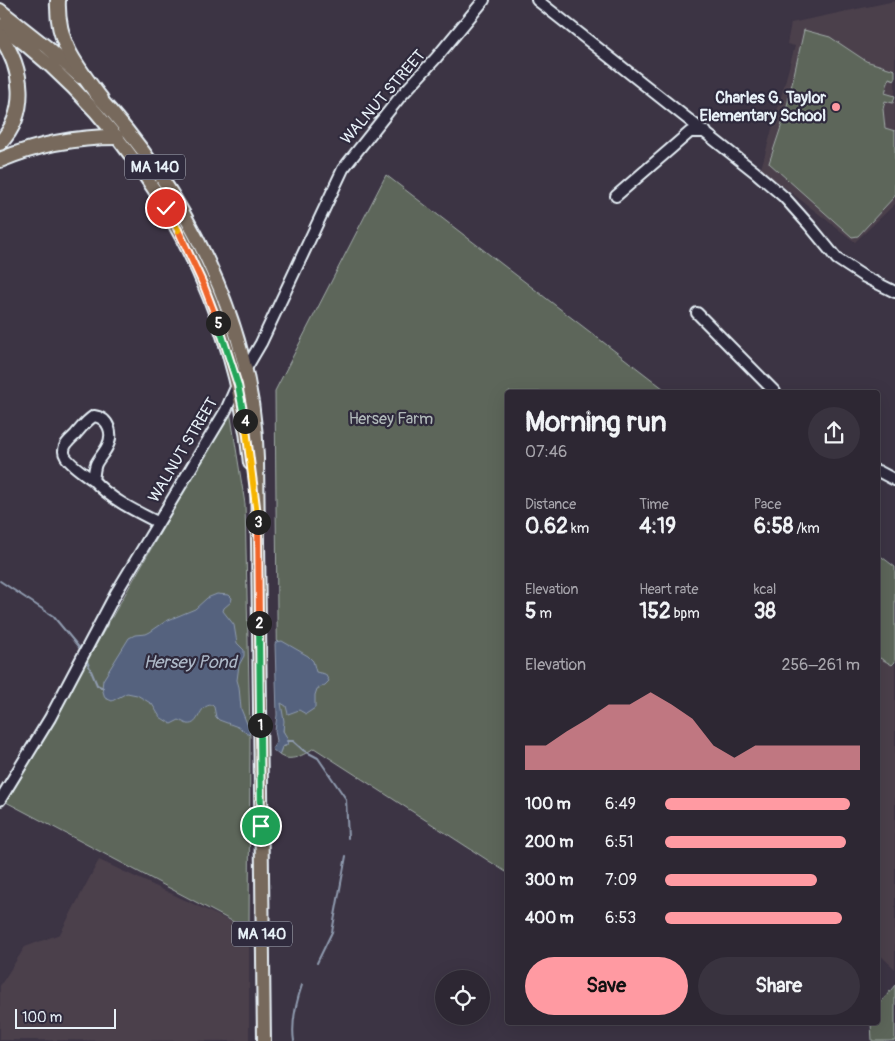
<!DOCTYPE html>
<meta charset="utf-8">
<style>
:root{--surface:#2d2733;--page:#39333f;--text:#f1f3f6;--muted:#a7a5ac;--line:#48444e;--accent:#ff9aa2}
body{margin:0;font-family:Pangolin,sans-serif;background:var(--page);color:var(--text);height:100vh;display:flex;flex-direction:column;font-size:19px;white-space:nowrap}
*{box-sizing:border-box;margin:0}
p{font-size:16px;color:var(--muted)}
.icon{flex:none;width:28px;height:28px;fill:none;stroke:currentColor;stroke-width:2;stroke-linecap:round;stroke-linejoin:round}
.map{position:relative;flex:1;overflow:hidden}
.sheet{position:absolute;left:505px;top:390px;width:375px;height:635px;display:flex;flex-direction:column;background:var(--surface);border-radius:5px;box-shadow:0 5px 20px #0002,0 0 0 1px var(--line)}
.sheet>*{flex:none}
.controls{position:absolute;left:435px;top:970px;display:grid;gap:10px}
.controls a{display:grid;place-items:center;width:55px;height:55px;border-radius:50%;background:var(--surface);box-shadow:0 5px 20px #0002,0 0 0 1px var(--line);font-size:25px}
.scale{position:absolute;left:15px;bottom:12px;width:101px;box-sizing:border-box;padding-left:5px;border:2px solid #e8f1f8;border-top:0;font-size:14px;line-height:18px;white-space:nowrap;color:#e8f1f8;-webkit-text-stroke:4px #2f2a3d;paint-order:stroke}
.pin{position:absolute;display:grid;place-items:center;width:42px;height:42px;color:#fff;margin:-21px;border:2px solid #fff;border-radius:50%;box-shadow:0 1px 5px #0007}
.km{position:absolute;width:25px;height:25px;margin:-12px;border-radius:50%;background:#222;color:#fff;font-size:14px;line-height:25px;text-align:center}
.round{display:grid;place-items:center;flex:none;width:52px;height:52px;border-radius:26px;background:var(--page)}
.headline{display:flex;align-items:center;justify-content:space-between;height:85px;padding:0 20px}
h1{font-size:28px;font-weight:800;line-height:38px}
.metrics{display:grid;grid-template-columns:repeat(3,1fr);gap:8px;height:85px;padding:5px 20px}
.metrics div{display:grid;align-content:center}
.metrics b{font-size:21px;font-weight:800}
.metrics small{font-size:14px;font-weight:400}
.metrics p{font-size:14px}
.chart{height:140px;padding:10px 20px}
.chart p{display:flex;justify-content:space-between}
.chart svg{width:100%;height:90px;margin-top:5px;fill:var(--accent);opacity:.7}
.cta{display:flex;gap:10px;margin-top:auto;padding:10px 20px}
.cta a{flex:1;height:58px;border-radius:30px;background:var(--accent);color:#111;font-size:20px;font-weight:800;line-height:58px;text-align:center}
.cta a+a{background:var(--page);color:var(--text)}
ul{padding:0 20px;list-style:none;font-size:16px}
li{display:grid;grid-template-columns:80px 60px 1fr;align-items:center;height:38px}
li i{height:12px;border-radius:6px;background:var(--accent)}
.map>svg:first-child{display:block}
.built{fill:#4c404c}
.green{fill:#5d665a;stroke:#a2aca9}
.water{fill:#54627e;stroke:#8f9baf}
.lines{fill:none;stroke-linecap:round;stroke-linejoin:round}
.stream{stroke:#8f9baf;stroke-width:2}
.minor-casing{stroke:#e8f1f8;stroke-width:14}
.major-casing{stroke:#e8f1f8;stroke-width:16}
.highway-casing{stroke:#e8f1f8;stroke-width:18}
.minor{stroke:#2f2a3d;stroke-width:10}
.major{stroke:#77695c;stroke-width:12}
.highway{stroke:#77695c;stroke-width:14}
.split-1-casing{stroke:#fff;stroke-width:10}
.split-2-casing{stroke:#fff;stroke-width:10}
.split-3-casing{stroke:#fff;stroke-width:10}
.split-4-casing{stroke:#fff;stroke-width:10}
.split-5-casing{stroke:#fff;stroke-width:10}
.split-6-casing{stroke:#fff;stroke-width:10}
.split-7-casing{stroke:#fff;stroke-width:10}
.split-1{stroke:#22a559;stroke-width:6}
.split-2{stroke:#22a559;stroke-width:6}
.split-3{stroke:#f0652b;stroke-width:6}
.split-4{stroke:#f5b400;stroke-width:6}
.split-5{stroke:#22a559;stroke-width:6}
.split-6{stroke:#f0652b;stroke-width:6}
.split-7{stroke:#f5b400;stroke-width:6}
.poi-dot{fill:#ff9aa2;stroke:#2f2a3d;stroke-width:2}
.labels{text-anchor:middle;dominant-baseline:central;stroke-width:4.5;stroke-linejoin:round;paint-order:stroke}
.shield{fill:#2f2a3d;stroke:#b0b5c0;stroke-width:1}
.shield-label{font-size:15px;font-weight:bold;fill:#e8f1f8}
.street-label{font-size:16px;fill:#e8f1f8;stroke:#2f2a3d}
.poi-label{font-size:16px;font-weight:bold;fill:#e8f1f8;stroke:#2f2a3d;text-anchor:end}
.park-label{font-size:16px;fill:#b0b9b9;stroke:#2f2a3d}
.water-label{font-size:18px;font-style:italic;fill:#adb8c7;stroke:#2f2a3d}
</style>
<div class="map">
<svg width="895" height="1041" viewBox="0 0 895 1041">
<rect width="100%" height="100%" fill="#3c3444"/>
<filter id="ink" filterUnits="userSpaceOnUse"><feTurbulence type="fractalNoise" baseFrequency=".02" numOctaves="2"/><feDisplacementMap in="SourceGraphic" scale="10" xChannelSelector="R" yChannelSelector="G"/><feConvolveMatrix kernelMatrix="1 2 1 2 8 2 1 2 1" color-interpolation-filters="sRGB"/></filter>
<g filter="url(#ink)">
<path class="built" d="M 895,1 L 895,204 L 855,242 L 761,169 L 795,46 L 787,44 L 791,23 Z
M 878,655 L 895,665 L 895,969 L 878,953 Z
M 99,860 L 249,930 L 249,1041 L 0,1040 L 0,986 L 25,947 L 60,934 Z"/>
<path class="green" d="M 804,30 L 830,37 L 866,61 L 895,70 L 895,80 L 889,78 L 885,93 L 895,96 L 893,103 L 885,101 L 883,109 L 885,128 L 895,131 L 895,196 L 858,236 L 852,237 L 769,163 L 785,115 Z
M 386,175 L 668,392 L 508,392 L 508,868 L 506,872 L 314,748 C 304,755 290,763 279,755 L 282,747 L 286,746 L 288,740 L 283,731 L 283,728 L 278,724 L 275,391 Z
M 230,411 L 245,504 L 250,733 L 249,930 L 6,802 Z
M 878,554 L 895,567 L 895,662 L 892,665 L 878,657 Z
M 895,985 L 895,1041 L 872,1041 L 871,1023 L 878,1022 L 878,1006 Z"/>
<path class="water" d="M 217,594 L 229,595 L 232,598 L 231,602 L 224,608 L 223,611 L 234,625 L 237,643 L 244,650 L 244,656 L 239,665 L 237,680 L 239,687 L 241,709 L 250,731 L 249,735 L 238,727 L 219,720 L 216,717 L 214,707 L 212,705 C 197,705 201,726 187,724 C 184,723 182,721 179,720 L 171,724 L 160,717 L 152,704 L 137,695 L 127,693 L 112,701 L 105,698 L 102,688 L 103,680 L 129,638 L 135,635 L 146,634 L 150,632 L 166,621 L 195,609 L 207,598 Z
M 282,641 L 308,656 L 313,661 L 316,672 L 325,674 L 329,681 L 325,685 L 317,689 L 315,695 L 315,708 L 306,714 L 299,710 L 288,714 L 286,706 L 281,703 L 284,721 L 283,731 C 286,736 289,739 287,745 L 282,747 L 279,755 L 272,749 L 277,741 L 275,731 L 277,715 L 275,644 L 276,642 Z"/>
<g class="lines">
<path class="stream" d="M 0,581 L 53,616 L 82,651
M 86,659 L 97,685 L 103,688
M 287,741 L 293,741 L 303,750 L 318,758 L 346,799 L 348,838
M 317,963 L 332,932 L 346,856
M 294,1041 C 291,1022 296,1003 302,985"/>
<g class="minor-casing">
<path id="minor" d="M 537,0 L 755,172 L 784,197 L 810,226 L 837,259 L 863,276 L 895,292
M 616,196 L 690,132 L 706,132
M 697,313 L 775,392
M 244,372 L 261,343 L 343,169 L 400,97 L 436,58 L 484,0
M 878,471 L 895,480
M 93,480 C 86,475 63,460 64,451 C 64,444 71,439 75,435 C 81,428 86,421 94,416 C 109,418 114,434 107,447 C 104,453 99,458 96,464 C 94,469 94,475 93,480 C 110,499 135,511 157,522
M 0,800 L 50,718 L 116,593 L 226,410 L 237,385"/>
</g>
<g class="major-casing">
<path id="major" d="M 0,10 L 47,47 L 80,77
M 0,25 C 141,128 232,290 250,463
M 94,92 C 184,188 254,325 257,459 L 264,1041"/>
</g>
<g class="highway-casing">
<path id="highway" d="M 58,0 C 56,43 77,67 101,99
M 0,36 C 23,68 29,112 0,143
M 0,160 C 38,144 76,137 117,137"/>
</g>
<use href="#minor" class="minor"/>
<use href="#major" class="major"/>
<use href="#highway" class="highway"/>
</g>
</g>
<g class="lines" filter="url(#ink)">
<g class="split-1-casing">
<path id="split-1" d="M 260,725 L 261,826"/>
</g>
<g class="split-2-casing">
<path id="split-2" d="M 259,623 L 260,725"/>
</g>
<g class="split-3-casing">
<path id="split-3" d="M 258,522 L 259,623"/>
</g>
<g class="split-4-casing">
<path id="split-4" d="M 245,421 L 258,522"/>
</g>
<g class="split-5-casing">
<path id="split-5" d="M 218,323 L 238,385 L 245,421"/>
</g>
<g class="split-6-casing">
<path id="split-6" d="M 178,230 L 204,286 L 218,323"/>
</g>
<g class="split-7-casing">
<path id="split-7" d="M 166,208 L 178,230"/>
</g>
<use href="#split-1" class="split-1"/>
<use href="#split-2" class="split-2"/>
<use href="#split-3" class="split-3"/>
<use href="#split-4" class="split-4"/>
<use href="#split-5" class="split-5"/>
<use href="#split-6" class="split-6"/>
<use href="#split-7" class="split-7"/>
</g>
<circle class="poi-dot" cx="836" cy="107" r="5"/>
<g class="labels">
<g class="shield">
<rect x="125" y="154.5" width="60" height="25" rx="4"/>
<rect x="232" y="921.5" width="60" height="25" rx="4"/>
</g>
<g class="shield-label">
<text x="155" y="167">MA 140</text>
<text x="262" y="934">MA 140</text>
</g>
<g class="street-label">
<text transform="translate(383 97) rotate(-49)">WALNUT STREET</text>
<text transform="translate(183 450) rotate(-59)">WALNUT STREET</text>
</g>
<g class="poi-label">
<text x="826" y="98">Charles G. Taylor<tspan x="826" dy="18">Elementary School</tspan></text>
</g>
<g class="park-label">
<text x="391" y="419">Hersey Farm</text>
</g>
<g class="water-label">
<text x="190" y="662">Hersey Pond</text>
</g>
</g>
</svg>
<div class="controls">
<a><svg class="icon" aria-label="locate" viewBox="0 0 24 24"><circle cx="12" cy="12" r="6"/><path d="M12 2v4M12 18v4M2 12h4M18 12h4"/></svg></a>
</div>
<div class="scale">100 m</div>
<div class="pin" style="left:261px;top:826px;background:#1e9e55"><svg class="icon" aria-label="arrive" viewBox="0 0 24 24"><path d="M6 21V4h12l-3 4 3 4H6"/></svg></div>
<div class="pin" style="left:166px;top:208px;background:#d93025"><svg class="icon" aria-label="check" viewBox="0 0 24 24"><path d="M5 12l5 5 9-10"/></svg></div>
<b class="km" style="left:260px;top:725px">1</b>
<b class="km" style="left:259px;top:623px">2</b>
<b class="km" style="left:258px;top:522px">3</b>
<b class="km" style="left:245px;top:421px">4</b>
<b class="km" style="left:218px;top:323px">5</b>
<section class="sheet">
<div class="headline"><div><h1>Morning run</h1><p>07:46</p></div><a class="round"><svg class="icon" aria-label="share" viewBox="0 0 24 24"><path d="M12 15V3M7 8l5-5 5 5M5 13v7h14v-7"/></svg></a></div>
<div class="metrics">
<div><p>Distance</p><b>0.62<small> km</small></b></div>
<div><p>Time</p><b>4:19</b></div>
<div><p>Pace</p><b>6:58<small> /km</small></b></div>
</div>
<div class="metrics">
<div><p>Elevation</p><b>5<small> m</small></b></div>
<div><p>Heart rate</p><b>152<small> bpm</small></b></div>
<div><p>kcal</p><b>38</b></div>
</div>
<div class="chart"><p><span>Elevation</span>256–261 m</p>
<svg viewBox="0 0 160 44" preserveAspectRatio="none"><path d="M0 44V32L10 32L20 25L30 19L40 12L50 12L60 6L70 12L80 19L90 32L100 38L110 32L120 32L130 32L140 32L150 32L160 32V44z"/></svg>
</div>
<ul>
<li><b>100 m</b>6:49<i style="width:95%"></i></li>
<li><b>200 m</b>6:51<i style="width:93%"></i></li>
<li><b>300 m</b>7:09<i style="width:78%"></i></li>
<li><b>400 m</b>6:53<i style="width:91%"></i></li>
</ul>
<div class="cta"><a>Save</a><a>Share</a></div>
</section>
</div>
